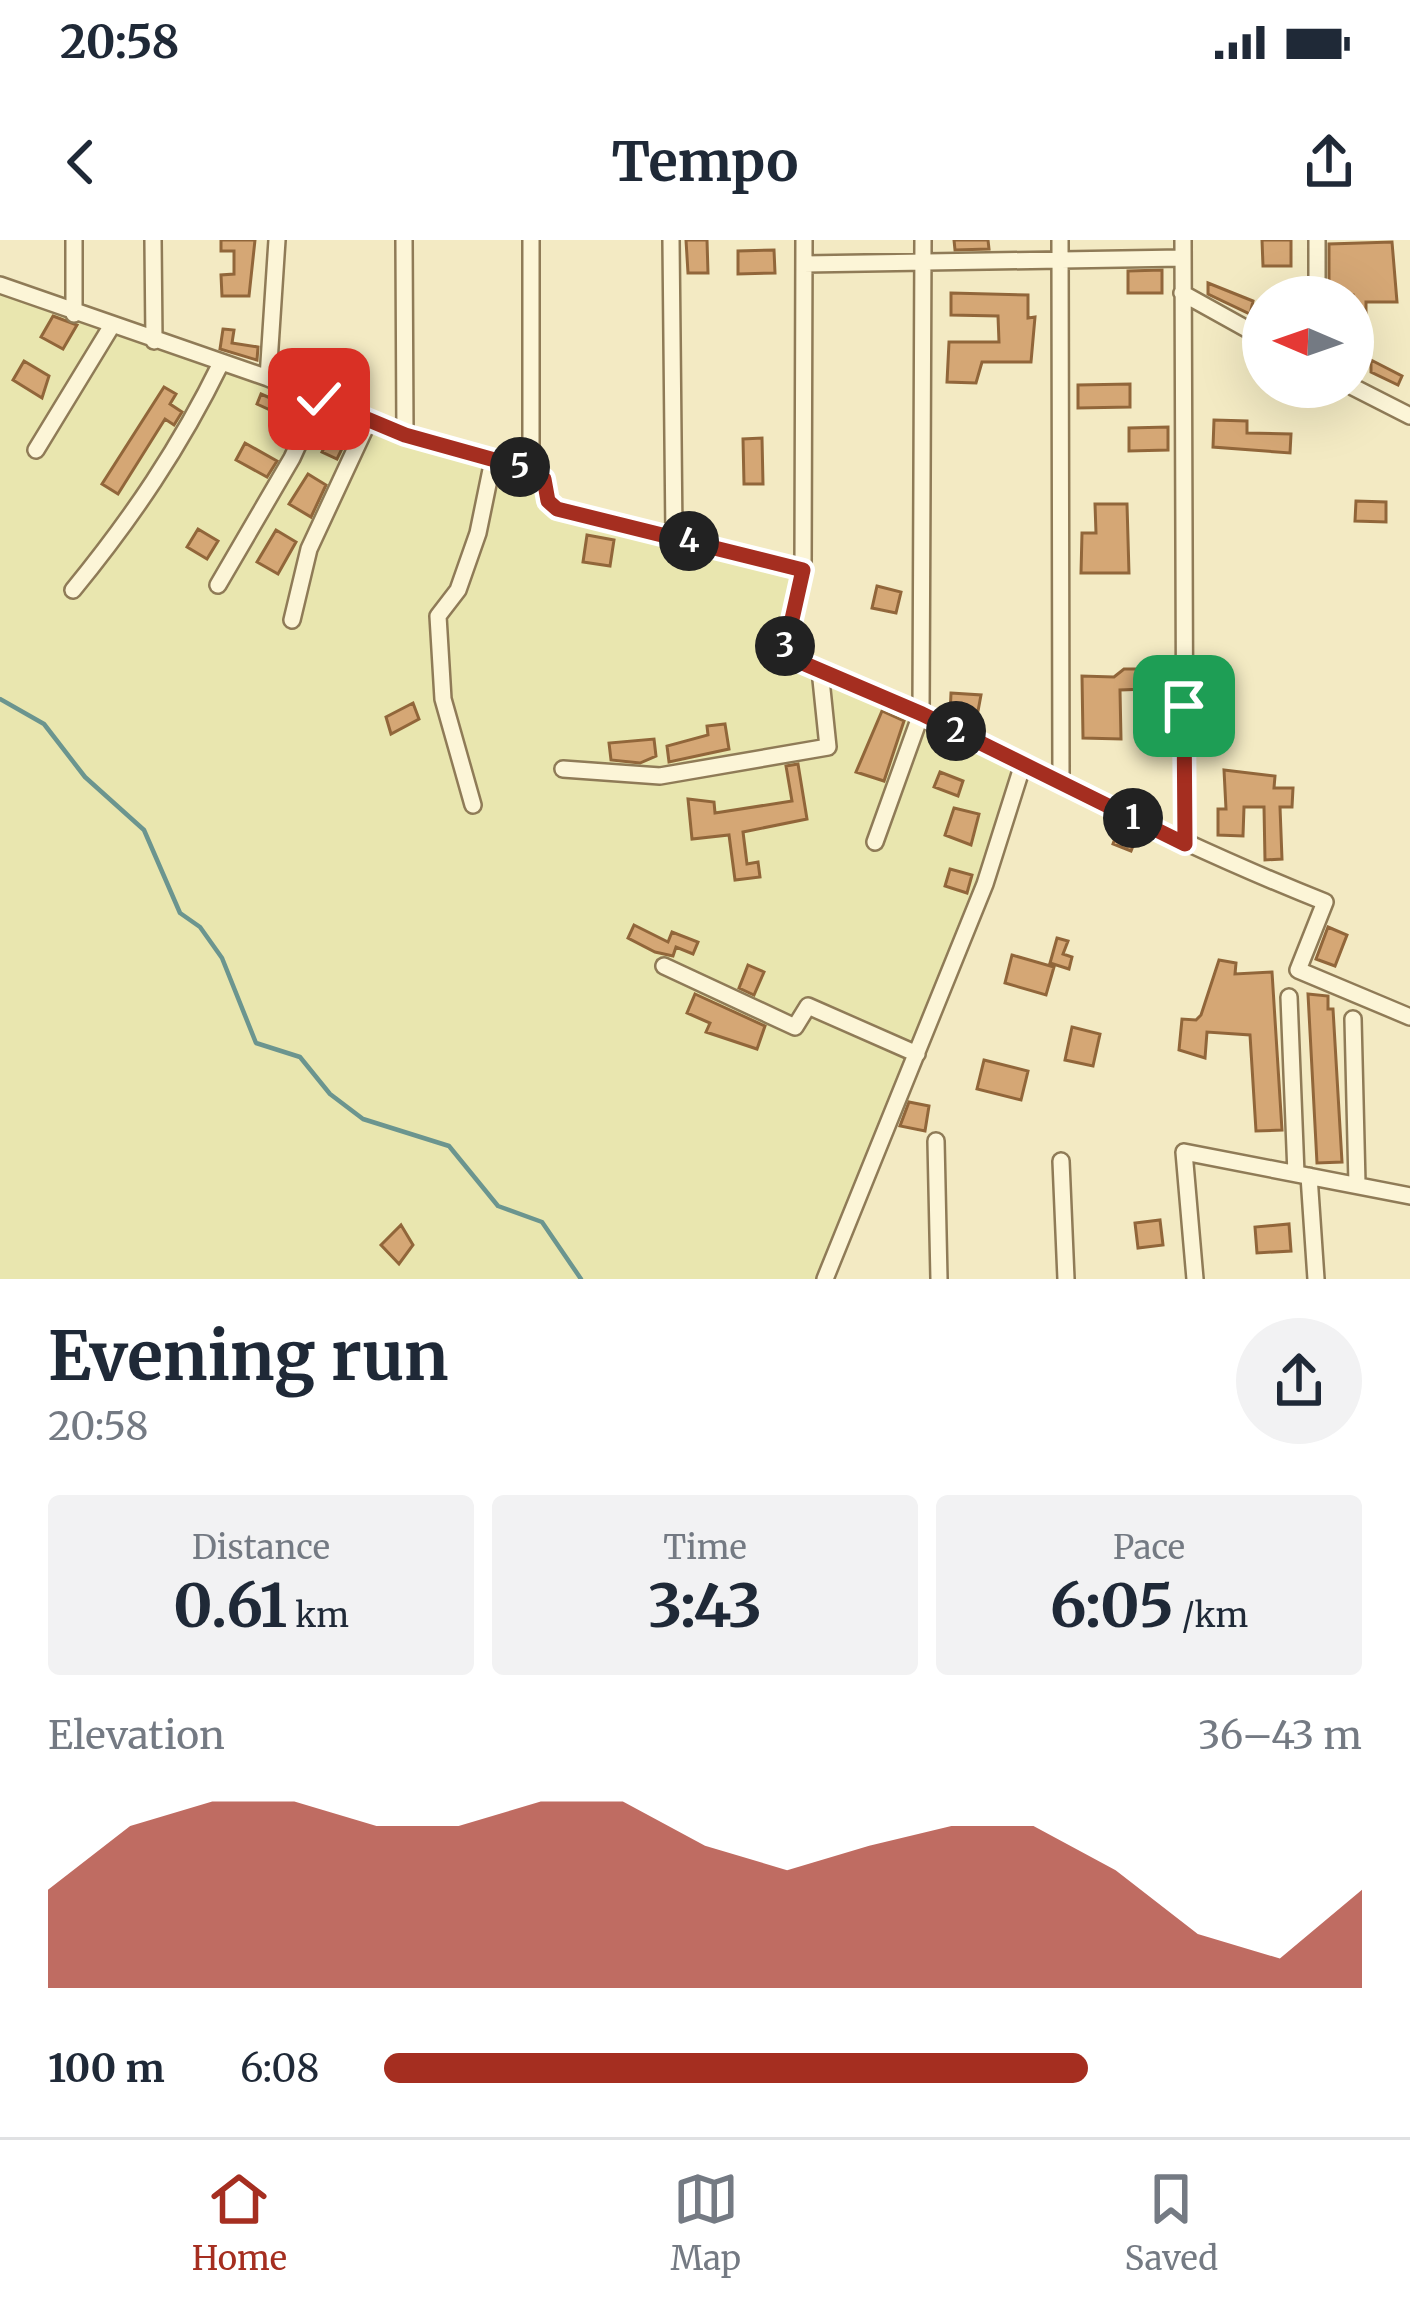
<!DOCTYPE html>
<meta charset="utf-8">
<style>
:root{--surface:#fff;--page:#f2f2f3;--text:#1f2937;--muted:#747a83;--line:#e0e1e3;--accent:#a52e20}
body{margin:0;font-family:Merriweather,serif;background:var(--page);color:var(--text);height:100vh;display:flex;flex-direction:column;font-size:45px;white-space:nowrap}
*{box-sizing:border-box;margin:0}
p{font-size:39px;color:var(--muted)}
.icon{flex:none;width:66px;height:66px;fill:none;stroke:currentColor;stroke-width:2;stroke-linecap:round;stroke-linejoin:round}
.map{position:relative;height:1039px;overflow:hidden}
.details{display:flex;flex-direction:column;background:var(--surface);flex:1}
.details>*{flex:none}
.needle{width:78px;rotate:272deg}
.tools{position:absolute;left:1242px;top:36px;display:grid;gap:24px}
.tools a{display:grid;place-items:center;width:132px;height:132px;border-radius:50%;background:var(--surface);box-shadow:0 12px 48px #0002;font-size:60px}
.pin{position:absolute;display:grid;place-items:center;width:102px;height:102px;color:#fff;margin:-51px;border-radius:24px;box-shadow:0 6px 18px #0006}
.km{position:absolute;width:60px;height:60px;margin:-30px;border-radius:50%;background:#222;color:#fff;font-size:33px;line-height:60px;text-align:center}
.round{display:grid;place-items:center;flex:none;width:126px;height:126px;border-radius:63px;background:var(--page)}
.headline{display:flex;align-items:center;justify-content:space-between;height:204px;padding:0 48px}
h1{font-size:66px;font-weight:700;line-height:90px}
.figures{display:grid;grid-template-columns:repeat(3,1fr);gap:18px;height:204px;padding:12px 48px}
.figures div{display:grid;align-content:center;border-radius:12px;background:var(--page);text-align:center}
.figures b{font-size:60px;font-weight:700}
.figures small{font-size:33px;font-weight:400}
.figures p{font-size:33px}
.chart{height:336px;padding:24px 48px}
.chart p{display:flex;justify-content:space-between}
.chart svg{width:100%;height:216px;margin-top:12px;fill:var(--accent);opacity:.7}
ul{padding:0 48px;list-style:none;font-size:39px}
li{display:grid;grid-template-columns:192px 144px 1fr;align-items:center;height:90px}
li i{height:30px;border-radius:15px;background:var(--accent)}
.status{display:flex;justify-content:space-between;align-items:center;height:84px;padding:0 60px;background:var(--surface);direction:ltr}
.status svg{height:33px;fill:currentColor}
header{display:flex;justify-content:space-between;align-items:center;height:156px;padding:0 48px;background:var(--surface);font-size:54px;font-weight:700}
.tab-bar{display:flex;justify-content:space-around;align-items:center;height:168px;border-top:3px solid var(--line);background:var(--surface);font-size:33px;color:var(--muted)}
.tab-bar a{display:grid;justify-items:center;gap:6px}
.tab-bar .active{color:var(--accent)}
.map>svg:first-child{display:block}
.farmland{fill:#e9e6af}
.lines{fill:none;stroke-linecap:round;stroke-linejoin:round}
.stream{stroke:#6b958f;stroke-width:4.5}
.building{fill:#d5a775;stroke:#91663a;stroke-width:3}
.minor-casing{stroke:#8f7b57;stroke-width:20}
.minor{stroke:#fcf5d7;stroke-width:15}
.route-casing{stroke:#fff;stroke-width:24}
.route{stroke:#a52e20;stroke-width:15}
</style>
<div class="status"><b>20:58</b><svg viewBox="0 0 49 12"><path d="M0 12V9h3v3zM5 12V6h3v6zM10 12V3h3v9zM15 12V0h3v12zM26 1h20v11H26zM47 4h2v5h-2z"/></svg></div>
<header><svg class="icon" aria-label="back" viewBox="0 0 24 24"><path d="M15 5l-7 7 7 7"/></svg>Tempo<svg class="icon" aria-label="share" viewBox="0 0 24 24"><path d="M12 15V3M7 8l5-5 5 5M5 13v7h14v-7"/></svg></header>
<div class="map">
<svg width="1410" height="1039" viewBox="0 0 1410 1039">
<rect width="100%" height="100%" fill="#f3eac3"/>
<path class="farmland" d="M 0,45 L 531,230 L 548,261 L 803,330 L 783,410 L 1023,524 L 825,1039 L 0,1039 Z"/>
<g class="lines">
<path class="stream" d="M 0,459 L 44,484 L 85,537 L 144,590 L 180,673 L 200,687 L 222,718 L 256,803 L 300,817 L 330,854 L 363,879 L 449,906 L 498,966 L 542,982 L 581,1039"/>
</g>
<path class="building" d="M 221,0 L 255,0 L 249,56 L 222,56 L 221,35 L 234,34 L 234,11 L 221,11 Z
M 686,0 L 707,0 L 708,33 L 688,33 Z
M 954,0 L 988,0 L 989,9 L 955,10 Z
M 1262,0 L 1291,0 L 1291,26 L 1263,26 Z
M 1392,2 L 1397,62 L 1366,62 L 1366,90 L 1353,89 L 1353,55 L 1329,55 L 1329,4 Z
M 774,10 L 775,33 L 738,34 L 738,11 Z
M 1162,30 L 1162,53 L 1128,53 L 1128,31 Z
M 1208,43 L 1253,61 L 1250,74 L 1208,54 Z
M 951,53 L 1028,55 L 1028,78 L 1035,77 L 1031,122 L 982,122 L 976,143 L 947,142 L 949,102 L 999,102 L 998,76 L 951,75 Z
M 53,76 L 77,85 L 63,109 L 41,97 Z
M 223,89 L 234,90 L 232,103 L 258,107 L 257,120 L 220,109 Z
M 1371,120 L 1402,136 L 1398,145 L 1371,132 Z
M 24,121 L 49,136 L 42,158 L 13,140 Z
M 1130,144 L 1130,167 L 1078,168 L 1078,145 Z
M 164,147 L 176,154 L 170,164 L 182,172 L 174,185 L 165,179 L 118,254 L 102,244 Z
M 261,154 L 284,164 L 279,174 L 257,164 Z
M 325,175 L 352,188 L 337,219 L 322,212 L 333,190 L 320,185 Z
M 1214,180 L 1247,181 L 1247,193 L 1291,194 L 1290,213 L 1213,207 Z
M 1168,187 L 1168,210 L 1129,211 L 1129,188 Z
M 762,198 L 763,244 L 744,244 L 743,199 Z
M 245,203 L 277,221 L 267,237 L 236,220 Z
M 308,234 L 326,245 L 311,277 L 289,264 Z
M 1356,261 L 1386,262 L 1386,282 L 1355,281 Z
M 1095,264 L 1127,264 L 1129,333 L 1081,333 L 1082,293 L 1096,293 Z
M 198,289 L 218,301 L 207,319 L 187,307 Z
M 276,290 L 296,302 L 278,334 L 257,322 Z
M 587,295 L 614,300 L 610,326 L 583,322 Z
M 877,346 L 901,352 L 896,373 L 872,368 Z
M 1124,429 L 1146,429 L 1146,449 L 1120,450 L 1121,499 L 1083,498 L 1082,436 L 1114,437 Z
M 951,453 L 981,455 L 975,487 L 950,476 Z
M 413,463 L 419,479 L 391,494 L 386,477 Z
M 882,471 L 904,481 L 884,541 L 856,532 Z
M 725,484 L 729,509 L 669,522 L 667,506 L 708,495 L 707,486 Z
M 654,499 L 656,516 L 640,523 L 611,520 L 609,503 Z
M 798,524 L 807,579 L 743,592 L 747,624 L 758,622 L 760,637 L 735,640 L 729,595 L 692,599 L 688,559 L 714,562 L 715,573 L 792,561 L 786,526 Z
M 1224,530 L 1275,536 L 1274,548 L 1293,548 L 1292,567 L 1280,567 L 1282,619 L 1265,620 L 1264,567 L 1244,567 L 1243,596 L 1218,595 L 1218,569 L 1226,569 Z
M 940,532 L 963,541 L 958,556 L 934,547 Z
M 954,568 L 979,574 L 971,605 L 945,595 Z
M 1120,585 L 1138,593 L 1131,611 L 1113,604 Z
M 950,629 L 972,635 L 967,653 L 945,646 Z
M 634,685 L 668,702 L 672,692 L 698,702 L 693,714 L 676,707 L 673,716 L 655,712 L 628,698 Z
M 1328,687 L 1347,695 L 1335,726 L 1316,719 Z
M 1057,698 L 1068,701 L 1063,714 L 1072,717 L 1069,729 L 1050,723 Z
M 1012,715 L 1054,727 L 1046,755 L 1005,743 Z
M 1219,720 L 1236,723 L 1235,734 L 1272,732 L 1282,890 L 1256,891 L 1250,795 L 1207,792 L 1205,818 L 1179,810 L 1182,779 L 1196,780 L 1201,775 Z
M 748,725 L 764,732 L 754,755 L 739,748 Z
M 695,754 L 765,786 L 757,809 L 706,792 L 710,783 L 687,773 Z
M 1308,754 L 1328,756 L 1328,769 L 1333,769 L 1342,922 L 1317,923 Z
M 1072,787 L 1100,794 L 1093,826 L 1065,820 Z
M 984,820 L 1028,831 L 1021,860 L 977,849 Z
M 909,862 L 929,866 L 925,891 L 900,886 Z
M 1160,980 L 1163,1005 L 1138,1008 L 1135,983 Z
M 1289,984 L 1291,1011 L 1257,1013 L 1255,987 Z
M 401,985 L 413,1005 L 399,1024 L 381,1005 Z"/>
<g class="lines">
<g class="minor-casing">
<path id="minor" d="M 74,0 L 74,74
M 153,0 L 154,101
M 404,0 L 405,195
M 531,0 L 531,230
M 671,0 L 674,297
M 1060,0 L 1061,541
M 1183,0 L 1185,604
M 1317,0 L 1317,57
M 804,24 L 1182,18
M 0,45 L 268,138 L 405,195 L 531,230 L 544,239 L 548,261 L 558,269 L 803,330 L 785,415 C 968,491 1140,589 1325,662 L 1298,730 L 1410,777
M 1182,53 L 1263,98
M 268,138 L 277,0
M 1353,147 L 1410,176
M 36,210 L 111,87
M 803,330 L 804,0
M 218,345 L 292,218 L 319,159
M 73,350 C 132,278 180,207 221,123
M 292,380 L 309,309 L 368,182
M 563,529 L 660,536 L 828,507 L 820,430
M 473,565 L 443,459 L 438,376 L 458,350 L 478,293 L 493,220
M 875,602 L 921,474 L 923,0
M 664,726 L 795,787 L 808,766 L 917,814
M 1289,757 L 1296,934
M 1353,779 L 1357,944
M 936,901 L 939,1039
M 1061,921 L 1066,1039
M 1309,936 L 1316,1039
M 825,1039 L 985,644 L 1023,524
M 1195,1039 L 1184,912 L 1410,956"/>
</g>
<use href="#minor" class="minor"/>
</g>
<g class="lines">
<g class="route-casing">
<path id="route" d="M 319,159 L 405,195 L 531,230 L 544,239 L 548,261 L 557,269 L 803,330 L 784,415 L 922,474 L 1185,604 L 1184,466"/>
</g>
<use href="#route" class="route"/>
</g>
</svg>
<div class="tools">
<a><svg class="needle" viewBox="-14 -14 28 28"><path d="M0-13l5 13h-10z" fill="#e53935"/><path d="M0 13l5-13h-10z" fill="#747a83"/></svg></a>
</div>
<div class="pin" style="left:1184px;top:466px;background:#1e9e55"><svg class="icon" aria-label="arrive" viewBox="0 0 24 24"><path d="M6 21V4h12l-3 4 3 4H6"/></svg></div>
<div class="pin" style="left:319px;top:159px;background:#d93025"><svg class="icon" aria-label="check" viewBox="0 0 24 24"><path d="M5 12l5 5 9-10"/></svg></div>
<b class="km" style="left:1133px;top:578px">1</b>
<b class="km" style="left:956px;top:491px">2</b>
<b class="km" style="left:785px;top:406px">3</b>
<b class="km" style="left:689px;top:301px">4</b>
<b class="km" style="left:520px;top:227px">5</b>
</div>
<section class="details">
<div class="headline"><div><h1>Evening run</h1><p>20:58</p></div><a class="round"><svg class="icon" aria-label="share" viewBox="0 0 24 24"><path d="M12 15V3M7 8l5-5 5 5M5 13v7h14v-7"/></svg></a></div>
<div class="figures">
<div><p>Distance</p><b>0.61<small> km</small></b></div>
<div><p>Time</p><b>3:43</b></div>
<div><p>Pace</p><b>6:05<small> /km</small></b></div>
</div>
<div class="chart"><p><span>Elevation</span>36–43 m</p>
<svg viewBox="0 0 160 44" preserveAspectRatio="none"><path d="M0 44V24L10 11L20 6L30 6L40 11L50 11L60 6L70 6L80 15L90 20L100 15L110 11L120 11L130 20L140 33L150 38L160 24V44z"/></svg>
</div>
<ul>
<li><b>100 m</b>6:08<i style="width:72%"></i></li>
</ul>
</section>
<nav class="tab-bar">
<a class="active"><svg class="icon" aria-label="home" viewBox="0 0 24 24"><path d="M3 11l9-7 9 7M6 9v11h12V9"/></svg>Home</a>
<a><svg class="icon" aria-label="map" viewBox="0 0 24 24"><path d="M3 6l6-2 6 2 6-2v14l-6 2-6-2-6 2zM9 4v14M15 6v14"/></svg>Map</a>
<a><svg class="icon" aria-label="saved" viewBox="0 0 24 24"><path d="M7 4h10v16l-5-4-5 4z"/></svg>Saved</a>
</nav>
